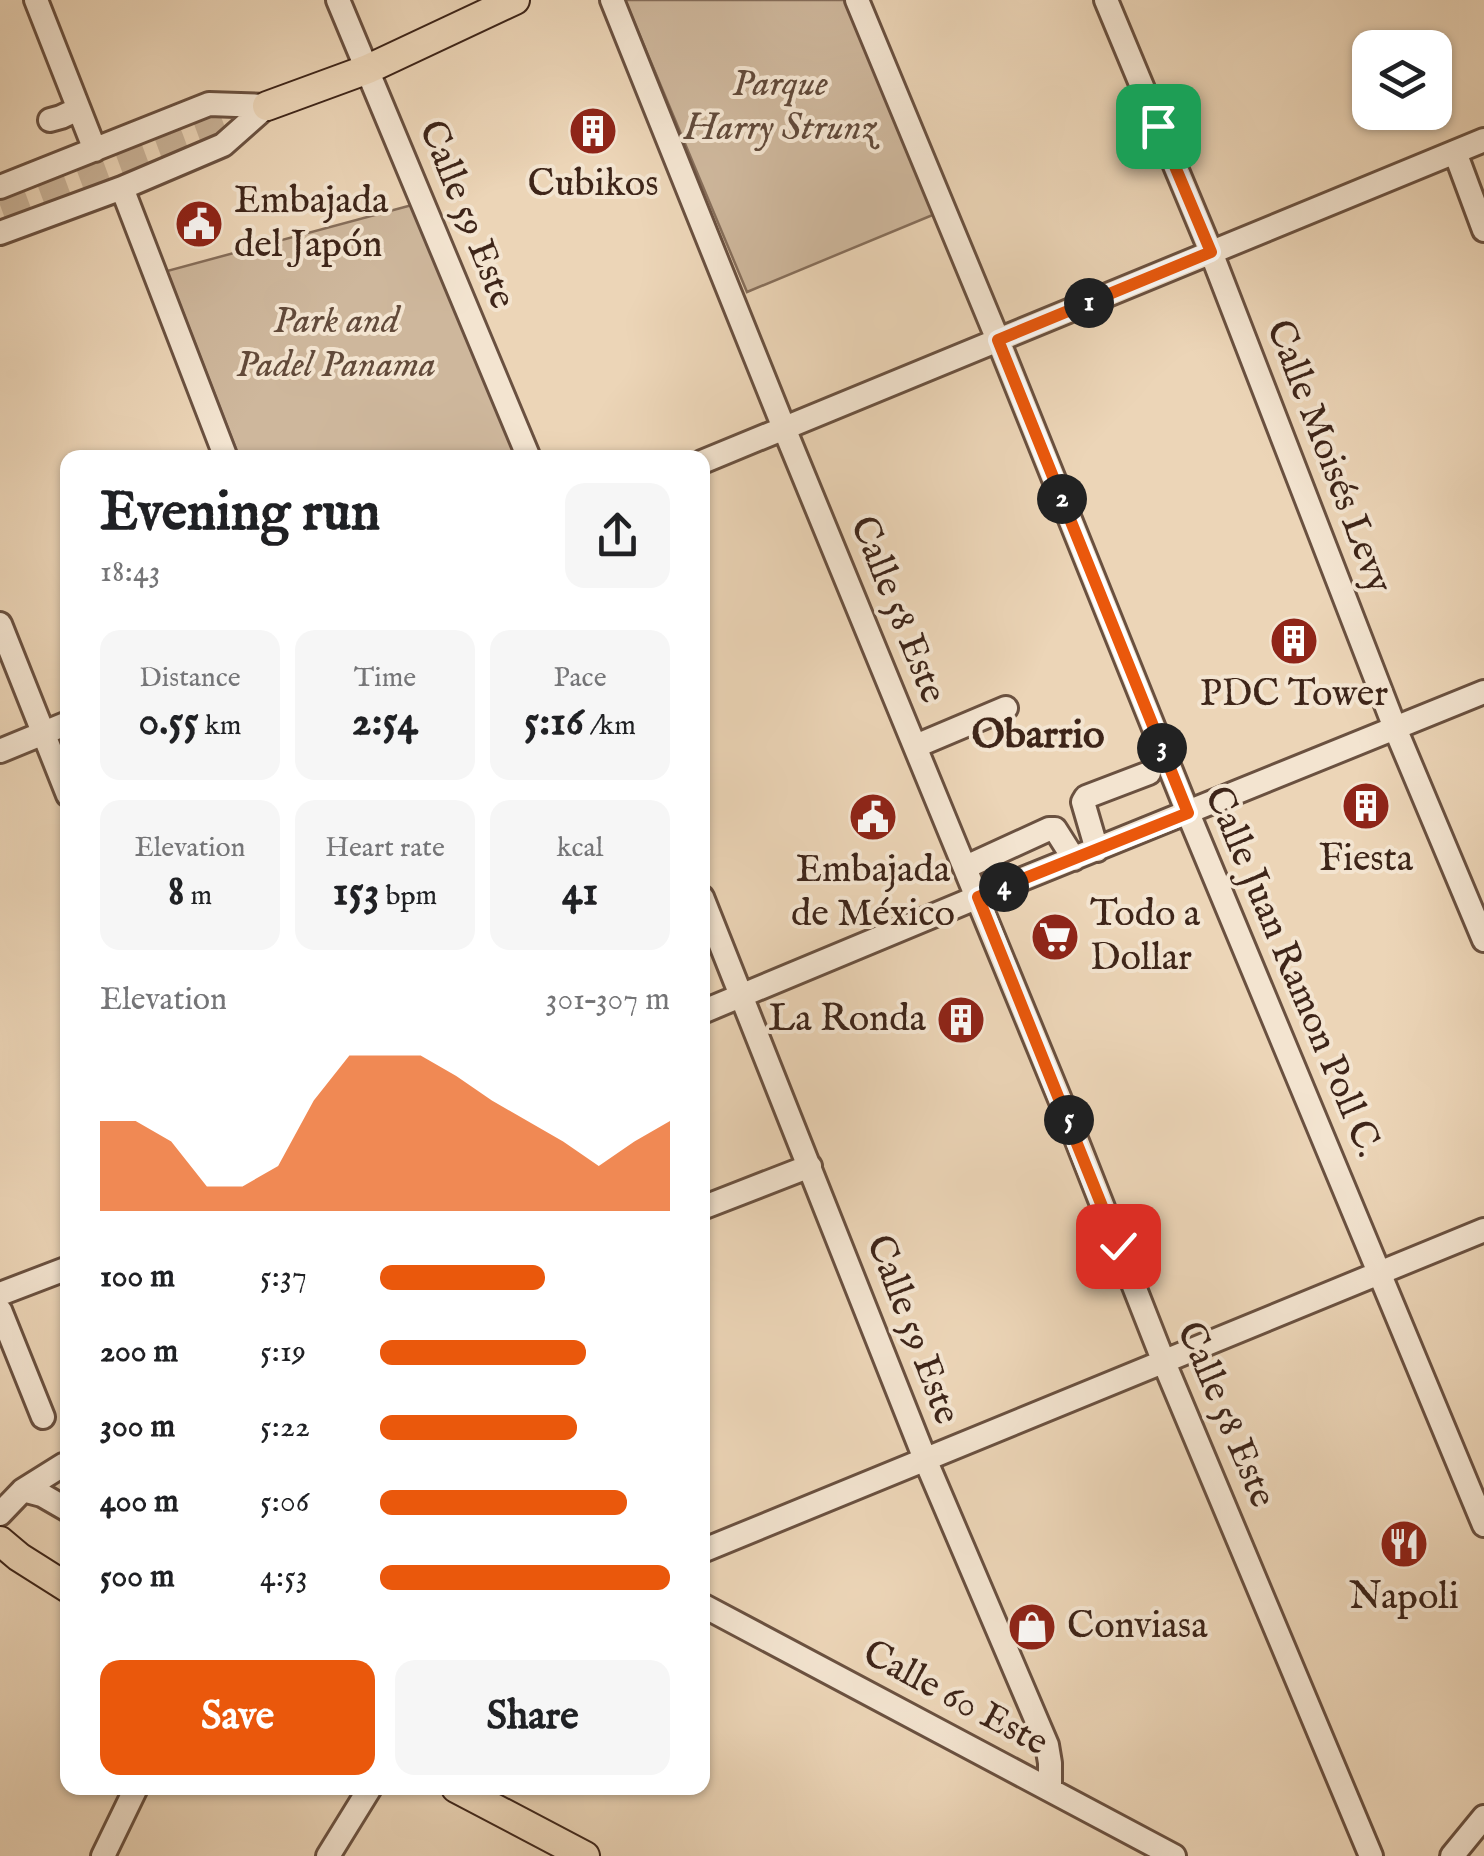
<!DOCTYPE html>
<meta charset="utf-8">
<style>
:root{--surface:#fff;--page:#f6f6f6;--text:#202124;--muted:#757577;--accent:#ea580c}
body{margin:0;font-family:"IM FELL English",serif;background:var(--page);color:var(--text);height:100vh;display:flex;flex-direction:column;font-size:38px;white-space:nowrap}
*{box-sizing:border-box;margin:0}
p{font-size:32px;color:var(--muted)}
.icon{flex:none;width:55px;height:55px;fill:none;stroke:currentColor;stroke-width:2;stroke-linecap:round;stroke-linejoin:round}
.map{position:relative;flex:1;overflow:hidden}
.sheet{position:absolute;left:60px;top:450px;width:650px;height:1345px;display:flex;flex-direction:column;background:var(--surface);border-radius:20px;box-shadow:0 2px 8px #0004}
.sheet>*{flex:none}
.fabs{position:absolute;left:1352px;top:30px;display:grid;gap:20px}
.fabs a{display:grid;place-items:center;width:100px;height:100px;border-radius:20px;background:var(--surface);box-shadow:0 2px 8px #0004;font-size:50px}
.pin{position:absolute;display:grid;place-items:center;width:85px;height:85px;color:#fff;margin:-42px;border-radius:20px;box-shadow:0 5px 15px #0006}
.km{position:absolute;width:50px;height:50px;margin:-25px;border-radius:50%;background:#222;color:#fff;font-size:28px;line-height:50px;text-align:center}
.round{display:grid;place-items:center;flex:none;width:105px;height:105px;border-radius:20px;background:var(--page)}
.head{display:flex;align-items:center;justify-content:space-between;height:170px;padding:0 40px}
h1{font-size:55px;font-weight:700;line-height:75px}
.stats{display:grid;grid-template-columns:repeat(3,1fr);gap:15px;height:170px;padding:10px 40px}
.stats div{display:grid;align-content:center;border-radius:20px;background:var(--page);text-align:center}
.stats b{font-size:42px;font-weight:700}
.stats small{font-size:28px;font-weight:400}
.stats p{font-size:28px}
.chart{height:280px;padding:20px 40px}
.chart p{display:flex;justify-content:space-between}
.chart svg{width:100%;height:180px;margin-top:10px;fill:var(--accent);opacity:.7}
.primary-button{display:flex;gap:20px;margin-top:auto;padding:20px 40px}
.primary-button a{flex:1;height:115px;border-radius:20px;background:var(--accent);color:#fff;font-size:40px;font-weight:700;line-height:115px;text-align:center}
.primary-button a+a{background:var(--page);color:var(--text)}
ul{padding:0 40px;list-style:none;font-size:32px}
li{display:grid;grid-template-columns:160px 120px 1fr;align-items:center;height:75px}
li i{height:25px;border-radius:12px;background:var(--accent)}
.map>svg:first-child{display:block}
.green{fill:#ceb79c;stroke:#866e5a;stroke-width:2.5}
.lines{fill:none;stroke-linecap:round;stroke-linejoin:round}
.major-tunnel{stroke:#c9b297;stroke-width:28;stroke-dasharray:28 14;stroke-linecap:butt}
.minor-casing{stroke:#6a5140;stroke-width:28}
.major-casing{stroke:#3e2519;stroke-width:32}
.minor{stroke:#f3e4d0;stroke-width:22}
.major{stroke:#ecd5b7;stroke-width:28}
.route-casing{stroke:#fff;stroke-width:20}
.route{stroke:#ea580c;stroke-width:12}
.labels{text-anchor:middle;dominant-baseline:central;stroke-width:8;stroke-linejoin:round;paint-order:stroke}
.park-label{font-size:38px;font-style:italic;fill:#624a3a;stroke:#f3e4d0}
.poi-label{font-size:38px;fill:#3e2519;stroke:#f3e4d0}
.street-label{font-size:38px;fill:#3e2519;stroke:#f3e4d0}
.neighbourhood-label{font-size:40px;font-weight:bold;fill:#3e2519;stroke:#f3e4d0}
</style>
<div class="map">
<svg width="1484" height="1856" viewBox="0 0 1484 1856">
<rect width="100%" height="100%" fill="#ecd5b7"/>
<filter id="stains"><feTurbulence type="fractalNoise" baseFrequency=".002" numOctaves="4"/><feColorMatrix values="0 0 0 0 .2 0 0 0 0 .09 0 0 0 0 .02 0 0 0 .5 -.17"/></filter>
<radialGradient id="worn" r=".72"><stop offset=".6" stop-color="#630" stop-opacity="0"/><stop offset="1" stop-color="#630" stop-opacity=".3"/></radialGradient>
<path class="green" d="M 625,0 L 846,0 L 935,214 L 747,292 Z
M 412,205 L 519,457 L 239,457 L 167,271 Z"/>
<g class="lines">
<path class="major-tunnel" d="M 0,205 L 267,106"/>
<g class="minor-casing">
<path id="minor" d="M 36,0 L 95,150
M 338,0 L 529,458
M 612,0 L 784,428 L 1073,1131 L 1163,1360 L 1371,1856
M 857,0 L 998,340 L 1188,813 L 1484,1525
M 1106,0 L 1211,252 L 1395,728 L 1484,940
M 50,120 L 61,117 L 78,109
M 1455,152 L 1484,230
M 0,187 L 209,104 L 267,106
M 122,188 L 226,458
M 0,233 L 122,188 L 223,145 L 267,106
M 702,462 L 1484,140
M 0,624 L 68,795
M 916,746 L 1006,708
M 0,751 L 68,723
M 1097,850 L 1083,802 L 1086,797 L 1149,773
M 966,867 L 1049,829 L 1055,829 L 1074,859
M 702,897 L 925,1459 L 1047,1745 L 1050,1763 L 1050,1788
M 702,1012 L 978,897 L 1484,692
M 702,1208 L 810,1166
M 0,1294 L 68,1268
M 0,1310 L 43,1417
M 23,1490 L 42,1495 L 68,1510
M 0,1514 L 23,1490 L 63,1465 L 68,1464
M 702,1551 L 1484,1230
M 702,1605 L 1174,1856
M 103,1856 L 136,1788
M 328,1856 L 370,1788
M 1452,1856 L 1484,1817"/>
</g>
<g class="major-casing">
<path id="major" d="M 267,106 L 368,69 L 515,0
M 0,1541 L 19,1557 L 68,1588
M 456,1788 L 585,1856"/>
</g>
<use href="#minor" class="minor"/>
<use href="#major" class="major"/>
</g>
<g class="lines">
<g class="route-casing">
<path id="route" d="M 1118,1246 L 978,897 L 1188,813 L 998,340 L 1211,252 L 1158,126"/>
</g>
<use href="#route" class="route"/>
</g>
<defs>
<g id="building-disc" transform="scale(2.5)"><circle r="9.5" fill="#8f2418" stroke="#f3e4d0"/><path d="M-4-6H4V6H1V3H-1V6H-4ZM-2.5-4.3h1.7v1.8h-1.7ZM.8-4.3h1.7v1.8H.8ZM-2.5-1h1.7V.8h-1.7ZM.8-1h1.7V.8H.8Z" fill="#fff"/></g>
<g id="civic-disc" transform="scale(2.5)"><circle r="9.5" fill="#8f2418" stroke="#f3e4d0"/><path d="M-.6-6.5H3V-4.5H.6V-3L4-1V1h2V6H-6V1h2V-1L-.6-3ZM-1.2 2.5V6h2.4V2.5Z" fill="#fff"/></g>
<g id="supermarket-disc" transform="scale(2.5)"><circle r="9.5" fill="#8f2418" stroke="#f3e4d0"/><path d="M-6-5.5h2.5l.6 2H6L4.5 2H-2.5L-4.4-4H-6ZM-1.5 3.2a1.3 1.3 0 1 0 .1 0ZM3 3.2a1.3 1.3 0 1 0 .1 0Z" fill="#fff"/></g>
<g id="restaurant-disc" transform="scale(2.5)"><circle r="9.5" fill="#8f2418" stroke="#f3e4d0"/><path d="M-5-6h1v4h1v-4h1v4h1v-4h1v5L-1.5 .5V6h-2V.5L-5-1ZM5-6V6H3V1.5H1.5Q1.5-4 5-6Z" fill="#fff"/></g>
<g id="shop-disc" transform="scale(2.5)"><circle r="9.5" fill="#8f2418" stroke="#f3e4d0"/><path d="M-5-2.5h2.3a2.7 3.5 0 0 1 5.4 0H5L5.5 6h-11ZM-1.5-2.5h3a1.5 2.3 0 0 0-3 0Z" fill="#fff"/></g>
</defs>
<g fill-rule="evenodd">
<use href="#building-disc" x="593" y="131"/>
<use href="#civic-disc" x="199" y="224"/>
<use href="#building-disc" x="1294" y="641"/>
<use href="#building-disc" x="1366" y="806"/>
<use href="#civic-disc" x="873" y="817"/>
<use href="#supermarket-disc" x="1055" y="937"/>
<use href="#building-disc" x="961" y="1020"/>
<use href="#restaurant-disc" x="1404" y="1544"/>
<use href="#shop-disc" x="1032" y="1627"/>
</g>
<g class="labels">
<g class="park-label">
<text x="780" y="85">Parque<tspan x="780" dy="44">Harry Strunz</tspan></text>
<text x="336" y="322">Park and<tspan x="336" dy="44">Padel Panama</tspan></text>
</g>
<g class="poi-label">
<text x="593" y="185">Cubikos</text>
<text x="234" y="202" text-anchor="start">Embajada<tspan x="234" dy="44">del Japón</tspan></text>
<text x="1294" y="695">PDC Tower</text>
<text x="1366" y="860">Fiesta</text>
<text x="873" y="871">Embajada<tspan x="873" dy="44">de México</tspan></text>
<text x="1090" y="915" text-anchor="start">Todo a<tspan x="1090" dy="44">Dollar</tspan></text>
<text x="926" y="1020" text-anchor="end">La Ronda</text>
<text x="1404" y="1598">Napoli</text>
<text x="1067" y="1627" text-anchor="start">Conviasa</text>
</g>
<g class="street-label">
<text transform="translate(466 215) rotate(68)">Calle 59 Este</text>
<text transform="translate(1328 457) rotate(69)">Calle Moisés Levy</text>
<text transform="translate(897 610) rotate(68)">Calle 58 Este</text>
<text transform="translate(1292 972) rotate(67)">Calle Juan Ramon Poll C.</text>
<text transform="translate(912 1330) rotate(69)">Calle 59 Este</text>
<text transform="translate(1225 1415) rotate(67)">Calle 58 Este</text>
<text transform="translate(955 1699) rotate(28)">Calle 60 Este</text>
</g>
<g class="neighbourhood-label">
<text x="1038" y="736">Obarrio</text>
</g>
</g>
<rect width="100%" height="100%" filter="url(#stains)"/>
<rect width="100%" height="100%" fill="url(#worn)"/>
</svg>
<div class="fabs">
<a><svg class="icon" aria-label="layers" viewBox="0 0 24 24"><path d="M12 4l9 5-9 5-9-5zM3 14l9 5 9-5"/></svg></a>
</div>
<div class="pin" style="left:1158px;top:126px;background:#1e9e55"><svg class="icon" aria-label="arrive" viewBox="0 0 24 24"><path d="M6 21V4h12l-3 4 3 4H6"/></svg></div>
<div class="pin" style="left:1118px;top:1246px;background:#d93025"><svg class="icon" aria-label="check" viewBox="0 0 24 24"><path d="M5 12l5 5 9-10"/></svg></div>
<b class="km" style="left:1089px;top:303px">1</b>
<b class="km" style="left:1062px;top:499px">2</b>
<b class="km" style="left:1162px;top:748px">3</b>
<b class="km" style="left:1004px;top:887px">4</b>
<b class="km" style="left:1069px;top:1120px">5</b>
<section class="sheet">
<div class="head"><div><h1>Evening run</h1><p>18:43</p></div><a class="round"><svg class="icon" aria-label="share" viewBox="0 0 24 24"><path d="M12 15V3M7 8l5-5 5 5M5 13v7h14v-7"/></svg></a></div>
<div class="stats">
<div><p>Distance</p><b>0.55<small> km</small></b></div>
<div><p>Time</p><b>2:54</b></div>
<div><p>Pace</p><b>5:16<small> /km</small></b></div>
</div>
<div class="stats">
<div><p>Elevation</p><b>8<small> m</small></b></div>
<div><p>Heart rate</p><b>153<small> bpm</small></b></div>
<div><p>kcal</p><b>41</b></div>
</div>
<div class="chart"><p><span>Elevation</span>301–307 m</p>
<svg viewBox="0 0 160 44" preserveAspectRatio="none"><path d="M0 44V22L10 22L20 27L30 38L40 38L50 33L60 17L70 6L80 6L90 6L100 11L110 17L120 22L130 27L140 33L150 27L160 22V44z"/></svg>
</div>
<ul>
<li><b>100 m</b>5:37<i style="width:57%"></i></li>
<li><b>200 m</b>5:19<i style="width:71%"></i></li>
<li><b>300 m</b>5:22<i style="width:68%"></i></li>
<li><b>400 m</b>5:06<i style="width:85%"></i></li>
<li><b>500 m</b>4:53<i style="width:100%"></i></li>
</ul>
<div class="primary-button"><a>Save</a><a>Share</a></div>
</section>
</div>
